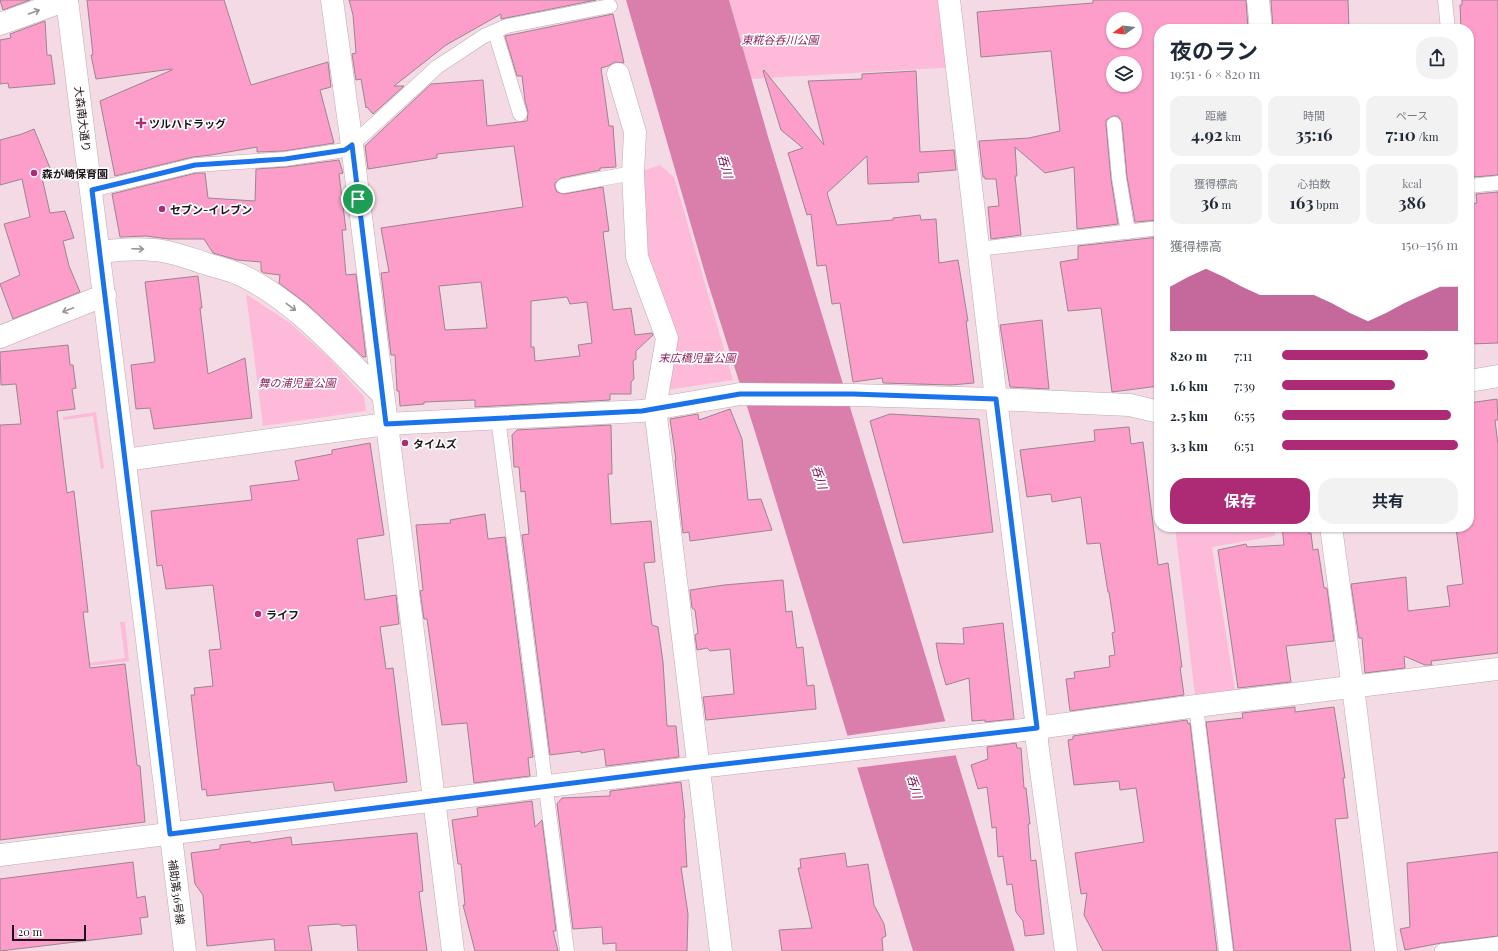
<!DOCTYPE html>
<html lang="ja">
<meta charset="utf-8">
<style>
:root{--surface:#fff;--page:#f2f2f3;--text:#1f2937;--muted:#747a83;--accent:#ad2a75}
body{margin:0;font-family:"Playfair Display","Noto Sans JP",serif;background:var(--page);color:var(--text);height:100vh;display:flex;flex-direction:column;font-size:15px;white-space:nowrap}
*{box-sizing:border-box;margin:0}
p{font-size:13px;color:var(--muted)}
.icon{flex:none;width:22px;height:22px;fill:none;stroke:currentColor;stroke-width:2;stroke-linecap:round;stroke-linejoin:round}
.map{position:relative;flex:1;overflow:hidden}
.sheet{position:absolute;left:1154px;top:24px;width:320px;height:508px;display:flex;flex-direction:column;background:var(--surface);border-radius:16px;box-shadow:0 1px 3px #0004}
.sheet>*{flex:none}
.needle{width:26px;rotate:256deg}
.buttons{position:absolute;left:1106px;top:12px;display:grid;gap:8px}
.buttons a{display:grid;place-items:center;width:36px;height:36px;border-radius:50%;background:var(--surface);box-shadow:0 1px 3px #0004;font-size:20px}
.scale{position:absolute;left:12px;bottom:10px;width:74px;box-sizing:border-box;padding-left:4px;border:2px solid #1c1418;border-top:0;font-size:11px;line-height:14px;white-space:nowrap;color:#1c1418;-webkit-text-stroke:3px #fff;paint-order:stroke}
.pin{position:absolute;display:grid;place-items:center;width:34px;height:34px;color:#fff;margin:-17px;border:2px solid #fff;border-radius:50%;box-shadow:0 1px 4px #0007}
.round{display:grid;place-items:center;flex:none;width:42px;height:42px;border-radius:16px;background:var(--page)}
.summary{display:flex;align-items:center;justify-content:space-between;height:68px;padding:0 16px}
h1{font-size:22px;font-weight:700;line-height:30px}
.stats{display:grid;grid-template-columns:repeat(3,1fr);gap:6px;height:68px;padding:4px 16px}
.stats div{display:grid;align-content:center;border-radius:10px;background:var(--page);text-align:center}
.stats b{font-size:17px;font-weight:700}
.stats small{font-size:11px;font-weight:400}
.stats p{font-size:11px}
.chart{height:112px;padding:8px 16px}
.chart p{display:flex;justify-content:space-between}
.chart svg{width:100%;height:72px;margin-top:4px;fill:var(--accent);opacity:.7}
.action{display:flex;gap:8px;margin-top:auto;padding:8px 16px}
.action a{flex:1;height:46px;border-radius:16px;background:var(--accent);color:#fff;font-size:16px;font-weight:700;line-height:46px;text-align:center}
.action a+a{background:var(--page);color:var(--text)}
ul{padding:0 16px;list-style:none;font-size:13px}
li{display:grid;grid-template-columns:64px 48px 1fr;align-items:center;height:30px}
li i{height:10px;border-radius:5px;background:var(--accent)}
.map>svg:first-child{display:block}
.green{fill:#fdbbd9}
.water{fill:#da7fab}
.pier{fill:#f3dae4}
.building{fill:#fc9dca;stroke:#9c858f;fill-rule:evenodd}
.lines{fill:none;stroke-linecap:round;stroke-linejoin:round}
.lane-casing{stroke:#c0a9b3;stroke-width:15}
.street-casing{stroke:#c0a9b3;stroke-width:23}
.secondary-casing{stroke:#c0a9b3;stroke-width:23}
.lane{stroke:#fff;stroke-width:14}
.street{stroke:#fff;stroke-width:22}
.secondary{stroke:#fff;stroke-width:22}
.oneway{stroke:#999597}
.route-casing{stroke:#fff;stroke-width:8}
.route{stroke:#1a73e8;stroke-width:5}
.poi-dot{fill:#ad2a75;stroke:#fff;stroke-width:1.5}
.labels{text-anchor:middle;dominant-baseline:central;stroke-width:3.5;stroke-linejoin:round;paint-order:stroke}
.park-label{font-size:11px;font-style:italic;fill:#8d215f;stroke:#fff}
.street-label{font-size:11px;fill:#1c1418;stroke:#fff}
.poi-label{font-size:11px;font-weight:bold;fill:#1c1418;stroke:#fff;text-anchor:start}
.water-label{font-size:12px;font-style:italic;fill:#861959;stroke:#fff}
</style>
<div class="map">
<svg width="1498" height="951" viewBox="0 0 1498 951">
<rect width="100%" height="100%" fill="#f3dae4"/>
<path class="green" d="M 729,0 L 949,0 L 957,67 L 751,79 Z
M 660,165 L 674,177 L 733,380 L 667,390 L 647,254 L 640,185 L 645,170 Z
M 246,294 L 290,323 L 329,358 L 364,397 L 366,411 L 263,426 Z
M 96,412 L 104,468 L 101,469 L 93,416 L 63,420 L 63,417 Z
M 1175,527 L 1274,527 L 1275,536 L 1212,547 L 1235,690 L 1195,696 Z
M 120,622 L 125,622 L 129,661 L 89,666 L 88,663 L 125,658 Z"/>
<path class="water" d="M 626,0 L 729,0 L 769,140 L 1015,951 L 913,951 L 756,435 L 706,277 Z"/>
<path class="pier" d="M 947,721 L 958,755 L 855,768 L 845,736 Z"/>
<path class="building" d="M 0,0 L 30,0 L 3,10 Z
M 87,0 L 224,0 L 251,85 L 328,62 L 331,87 L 320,90 L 334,143 L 284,151 L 257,152 L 257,147 L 211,155 L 193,157 L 115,176 L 100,101 L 172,70 L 172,69 L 96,79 L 91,55 L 93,55 Z
M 349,0 L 596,0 L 501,19 L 501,14 L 446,45 L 394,86 L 404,86 L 373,114 L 367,107 L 366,108 L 361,79 L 356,80 L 352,54 L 356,53 L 353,15 Z
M 1093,0 L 1246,0 L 1248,29 L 1159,29 L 1159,220 L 1135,222 L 1127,177 L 1122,123 L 1118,116 L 1113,116 L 1106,120 L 1106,125 L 1111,179 L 1118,224 L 1077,229 L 1074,167 L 1045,173 L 1015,147 L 1017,176 L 1015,176 L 1021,235 L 991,239 L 988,207 L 999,206 L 996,179 L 985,179 L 985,177 L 983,177 L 979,141 L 1029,138 L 1060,131 L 1051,51 L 981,57 L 977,12 L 1093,3 ZM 1113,19 L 1135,19 L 1135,41 L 1113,41 ZM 1113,63 L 1135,63 L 1135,85 L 1113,85 Z
M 1271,0 L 1348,0 L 1349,29 L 1273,29 Z
M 1462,0 L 1498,0 L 1498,175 L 1474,177 L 1469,139 L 1469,29 L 1461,29 L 1460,5 L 1462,5 Z
M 613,14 L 624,63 L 615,62 L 608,66 L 601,68 L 609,126 L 613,126 L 616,167 L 600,168 L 600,170 L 561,178 L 555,183 L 555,187 L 557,192 L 564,194 L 603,187 L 609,231 L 603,232 L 613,310 L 631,308 L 635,335 L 652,333 L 653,335 L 636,351 L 636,359 L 633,361 L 634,379 L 631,382 L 631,394 L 610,394 L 610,400 L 475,407 L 475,400 L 424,402 L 424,404 L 400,406 L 399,391 L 397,391 L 395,355 L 391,355 L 381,273 L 389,272 L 381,228 L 523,207 L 514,146 L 437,154 L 437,158 L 368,169 L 365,146 L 431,84 L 483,80 L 487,126 L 527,121 L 528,112 L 525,101 L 522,76 L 517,76 L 505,36 ZM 481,282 L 487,328 L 445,330 L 439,286 ZM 567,297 L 570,304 L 587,302 L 592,343 L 578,345 L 580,356 L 535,361 L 534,347 L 531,347 L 531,301 Z
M 45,21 L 47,55 L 51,55 L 55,84 L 9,88 L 8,83 L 0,84 L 0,40 L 11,38 L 10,34 Z
M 764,70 L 824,145 L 808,81 L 862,79 L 862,74 L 916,71 L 920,152 L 954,150 L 956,170 L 918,173 L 919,182 L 868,184 L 867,156 L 827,193 L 837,225 L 893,220 L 893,218 L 920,215 L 921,220 L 936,219 L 939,263 L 958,260 L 968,321 L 966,321 L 974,383 L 951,385 L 883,383 L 882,378 L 853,382 L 840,303 L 832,304 L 826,265 L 817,266 L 811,214 L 807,215 L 788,153 L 803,148 L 781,130 L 763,71 Z
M 34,129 L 50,168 L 41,173 L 50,213 L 65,211 L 74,238 L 63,241 L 69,266 L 80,292 L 13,319 L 0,284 L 20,275 L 4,224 L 30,217 L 22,179 L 0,185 L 0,140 L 22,134 Z
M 339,160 L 343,173 L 339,174 L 346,230 L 342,230 L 346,275 L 356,274 L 366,357 L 363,357 L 307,304 L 279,283 L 280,275 L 264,273 L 261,271 L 261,262 L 237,260 L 213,253 L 204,239 L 169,239 L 146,236 L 120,237 L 112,194 L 196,173 L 205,173 L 208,198 L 255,201 L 256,169 L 286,167 Z
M 1498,192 L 1498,343 L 1469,344 L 1469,204 L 1477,203 L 1476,194 Z
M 1159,237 L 1159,386 L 1112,392 L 1101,308 L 1068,311 L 1060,262 L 1078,259 L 1078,246 Z
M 198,276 L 202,308 L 200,308 L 208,374 L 245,358 L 252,418 L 154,429 L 150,408 L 136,409 L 131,365 L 155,362 L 145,282 Z
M 1042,320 L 1049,389 L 1010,387 L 1000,325 Z
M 68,345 L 70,365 L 73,365 L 76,388 L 72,389 L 75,409 L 57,411 L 67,493 L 74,491 L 88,612 L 83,612 L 90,668 L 125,664 L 137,765 L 140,766 L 145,822 L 0,840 L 0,425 L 21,424 L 16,384 L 1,385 L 0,352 Z
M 1497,399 L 1498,420 L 1495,420 L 1498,445 L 1498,653 L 1431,661 L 1432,665 L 1425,665 L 1404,656 L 1405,668 L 1365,673 L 1362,638 L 1359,638 L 1351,584 L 1406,577 L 1408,611 L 1450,606 L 1447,586 L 1463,584 L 1456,527 L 1469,527 L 1469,403 Z
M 730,409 L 742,439 L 748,500 L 761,499 L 772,530 L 690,541 L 689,532 L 683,533 L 675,460 L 676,460 L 670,419 L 698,414 L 699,420 Z
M 890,414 L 979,419 L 993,532 L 903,543 L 870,421 Z
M 611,425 L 612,474 L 608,474 L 611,524 L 651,521 L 655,562 L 644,563 L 652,625 L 658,627 L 663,662 L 667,726 L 676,726 L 679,757 L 606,766 L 604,749 L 581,753 L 581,751 L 550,755 L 522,535 L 529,534 L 525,491 L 521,492 L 519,467 L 514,467 L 512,435 L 517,430 Z
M 1129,427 L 1131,444 L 1143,442 L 1158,565 L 1168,563 L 1182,667 L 1180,667 L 1184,695 L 1070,711 L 1066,679 L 1075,678 L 1074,672 L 1110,667 L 1109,656 L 1115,655 L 1112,633 L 1115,632 L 1109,592 L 1108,592 L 1100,543 L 1087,544 L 1081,497 L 1052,502 L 1051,494 L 1027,497 L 1020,450 L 1095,441 L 1094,430 Z
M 370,443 L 384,535 L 357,539 L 365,600 L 396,595 L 399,624 L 380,627 L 386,669 L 393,668 L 407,782 L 335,791 L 333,782 L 207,796 L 206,789 L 202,790 L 191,695 L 195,695 L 194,688 L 213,686 L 209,650 L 221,649 L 213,585 L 166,589 L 162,565 L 157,566 L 151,511 L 252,500 L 250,486 L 299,480 L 295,461 L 332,454 L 332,450 Z
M 485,514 L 488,539 L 505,537 L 533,757 L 528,758 L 530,776 L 474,783 L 467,723 L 442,725 L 427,619 L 424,619 L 420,591 L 423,590 L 416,525 L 451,523 L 450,520 Z
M 1282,527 L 1308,527 L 1309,534 L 1311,533 L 1313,550 L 1318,549 L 1324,588 L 1327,588 L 1334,641 L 1286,646 L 1291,682 L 1238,688 L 1218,550 L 1246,544 L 1247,547 L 1284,545 Z
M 783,580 L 786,612 L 792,611 L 796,644 L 797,648 L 803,647 L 807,686 L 814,685 L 816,709 L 706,720 L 703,697 L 734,694 L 730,649 L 710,651 L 707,648 L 697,650 L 695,635 L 698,633 L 695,610 L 692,608 L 690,590 L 724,585 Z
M 1003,623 L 1014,719 L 985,722 L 985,720 L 972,721 L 969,678 L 946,685 L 939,660 L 936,643 L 964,644 L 963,628 Z
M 1295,707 L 1295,712 L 1334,707 L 1345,778 L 1343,778 L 1348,818 L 1335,819 L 1351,951 L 1234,951 L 1206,722 L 1243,718 L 1242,713 Z
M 1187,720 L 1188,724 L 1190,723 L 1217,951 L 1103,951 L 1084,915 L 1087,893 L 1081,894 L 1075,853 L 1144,842 L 1136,788 L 1120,790 L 1119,781 L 1074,785 L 1068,740 L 1073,739 L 1073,736 Z
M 1016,743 L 1017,748 L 1021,748 L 1024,788 L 1026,788 L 1030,824 L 1028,824 L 1031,861 L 1036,860 L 1044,934 L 1025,936 L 1023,921 L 1016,912 L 1012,884 L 1007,885 L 1003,856 L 998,857 L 996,827 L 992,828 L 987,787 L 978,789 L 971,765 L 988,759 L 987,747 Z
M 681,782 L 685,818 L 684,818 L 687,867 L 681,867 L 688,914 L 687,951 L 616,951 L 616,943 L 603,944 L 602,927 L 573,929 L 557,804 L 562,798 L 610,796 L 610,791 Z
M 532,801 L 535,827 L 542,820 L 556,931 L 553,931 L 558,951 L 475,951 L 463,905 L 465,905 L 461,864 L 458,864 L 452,820 L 478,816 L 477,808 Z
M 417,833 L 423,891 L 419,892 L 427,951 L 358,951 L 356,925 L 342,926 L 339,924 L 308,926 L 312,951 L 275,951 L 274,939 L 207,946 L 203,895 L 195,884 L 191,853 L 220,849 L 220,845 L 250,841 L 251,843 L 291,837 L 292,845 Z
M 1498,852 L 1498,936 L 1441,943 L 1405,950 L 1400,929 L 1410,927 L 1407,863 Z
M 845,853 L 847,867 L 868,864 L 874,905 L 884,924 L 886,936 L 882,938 L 883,951 L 782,951 L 779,930 L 812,928 L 798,868 L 801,868 L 800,859 Z
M 133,862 L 137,898 L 145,896 L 148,917 L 140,918 L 142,934 L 0,951 L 0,879 Z"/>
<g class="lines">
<g class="lane-casing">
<path id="lane" d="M 1445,0 L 1448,29
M 495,32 L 520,114
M 1114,124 L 1119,178 L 1128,232
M 563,186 L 633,173
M 1469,186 L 1498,183
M 92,190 L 195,165 L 285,159 L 345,150 L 352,145 L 437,67 L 484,36 L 507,26 L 610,6
M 978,249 L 1159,228
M 498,418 L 567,951
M 1196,706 L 1226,951
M 1442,951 L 1498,944"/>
</g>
<g class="street-casing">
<path id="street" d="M 332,0 L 352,145 L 453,951
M 949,0 L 996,399 L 1037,728 L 1037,742 L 1066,951
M 1258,0 L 1261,29
M 0,24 L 67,0
M 618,74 L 635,132 L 633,173 L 637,257 L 667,338 L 655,408 L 721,951
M 99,252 C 118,250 136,248 154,250 C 171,251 188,258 204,263 C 216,267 230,270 241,275 C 296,301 340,353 382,394
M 0,337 L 105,295
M 1469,381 L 1498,376
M 125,460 L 386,424 L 642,411 L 740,394 L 853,395 L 996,399 L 1130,405 L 1159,412
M 1331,527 L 1355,703 L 1386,951
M 0,855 L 699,767 L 1015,731 L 1196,706 L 1498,669"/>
</g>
<g class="secondary-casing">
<path id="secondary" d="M 67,0 L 146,632 L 185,951"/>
</g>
<use href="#lane" class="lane"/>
<use href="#street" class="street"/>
<use href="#secondary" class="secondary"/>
</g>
<defs><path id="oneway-shaft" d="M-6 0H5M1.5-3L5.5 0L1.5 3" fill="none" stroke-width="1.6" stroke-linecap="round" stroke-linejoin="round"/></defs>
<g class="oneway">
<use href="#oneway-shaft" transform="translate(34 12) rotate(-20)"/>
<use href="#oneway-shaft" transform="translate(138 249) rotate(2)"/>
<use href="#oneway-shaft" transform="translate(291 307) rotate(37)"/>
<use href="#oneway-shaft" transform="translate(68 310) rotate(159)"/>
</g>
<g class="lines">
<g class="route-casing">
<path id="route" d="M 352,145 L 386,424 L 642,411 L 740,394 L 853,394 L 996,399 L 1037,728 L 699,767 L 170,834 L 146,632 L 92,190 L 195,165 L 285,159 L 345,150 Z"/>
</g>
<use href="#route" class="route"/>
</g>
<g class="poi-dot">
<path d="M139 117h4v4h4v4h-4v4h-4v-4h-4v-4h4z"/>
<circle cx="34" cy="173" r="4"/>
<circle cx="162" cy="209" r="4"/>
<circle cx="405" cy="443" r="4"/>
<circle cx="258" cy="614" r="4"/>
</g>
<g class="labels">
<g class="park-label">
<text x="780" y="39">東糀谷呑川公園</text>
<text x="697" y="357">末広橋児童公園</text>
<text x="297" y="382">舞の浦児童公園</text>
</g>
<g class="street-label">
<text transform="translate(83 119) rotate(83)">大森南大通り</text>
<text transform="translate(177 892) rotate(83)">補助第36号線</text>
</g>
<g class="poi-label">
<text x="149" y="123">ツルハドラッグ</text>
<text x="42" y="173">森が崎保育園</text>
<text x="170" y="209">セブン-イレブン</text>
<text x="413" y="443">タイムズ</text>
<text x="266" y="614">ライフ</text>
</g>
<g class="water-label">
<text transform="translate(726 166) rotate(75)">呑川</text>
<text transform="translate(820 477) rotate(73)">呑川</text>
<text transform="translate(915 786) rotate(73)">呑川</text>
</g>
</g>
</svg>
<div class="buttons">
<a><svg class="needle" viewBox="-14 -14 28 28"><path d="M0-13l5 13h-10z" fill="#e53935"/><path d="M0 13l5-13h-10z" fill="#747a83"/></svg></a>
<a><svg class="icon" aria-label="layers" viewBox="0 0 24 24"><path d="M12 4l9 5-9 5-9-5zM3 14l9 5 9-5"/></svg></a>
</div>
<div class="scale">20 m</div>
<div class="pin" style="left:358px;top:199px;background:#1e9e55"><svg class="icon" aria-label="arrive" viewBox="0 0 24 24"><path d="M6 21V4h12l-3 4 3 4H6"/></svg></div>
<section class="sheet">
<div class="summary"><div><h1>夜のラン</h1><p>19:51 · 6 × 820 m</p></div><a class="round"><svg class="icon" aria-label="share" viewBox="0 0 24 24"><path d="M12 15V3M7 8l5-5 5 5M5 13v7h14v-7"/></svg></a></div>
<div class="stats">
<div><p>距離</p><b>4.92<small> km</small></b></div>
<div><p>時間</p><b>35:16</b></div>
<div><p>ペース</p><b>7:10<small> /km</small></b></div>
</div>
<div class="stats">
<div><p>獲得標高</p><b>36<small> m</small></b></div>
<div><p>心拍数</p><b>163<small> bpm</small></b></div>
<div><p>kcal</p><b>386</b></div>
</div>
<div class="chart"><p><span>獲得標高</span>150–156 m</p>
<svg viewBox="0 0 160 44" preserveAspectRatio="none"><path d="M0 44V17L10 11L20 6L30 11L40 17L50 22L60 22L70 22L80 22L90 27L100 33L110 38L120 33L130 27L140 22L150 17L160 17V44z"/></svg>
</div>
<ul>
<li><b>820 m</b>7:11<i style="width:83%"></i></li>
<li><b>1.6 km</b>7:39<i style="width:64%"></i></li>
<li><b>2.5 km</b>6:55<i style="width:96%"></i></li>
<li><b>3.3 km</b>6:51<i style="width:100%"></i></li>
</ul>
<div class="action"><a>保存</a><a>共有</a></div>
</section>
</div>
